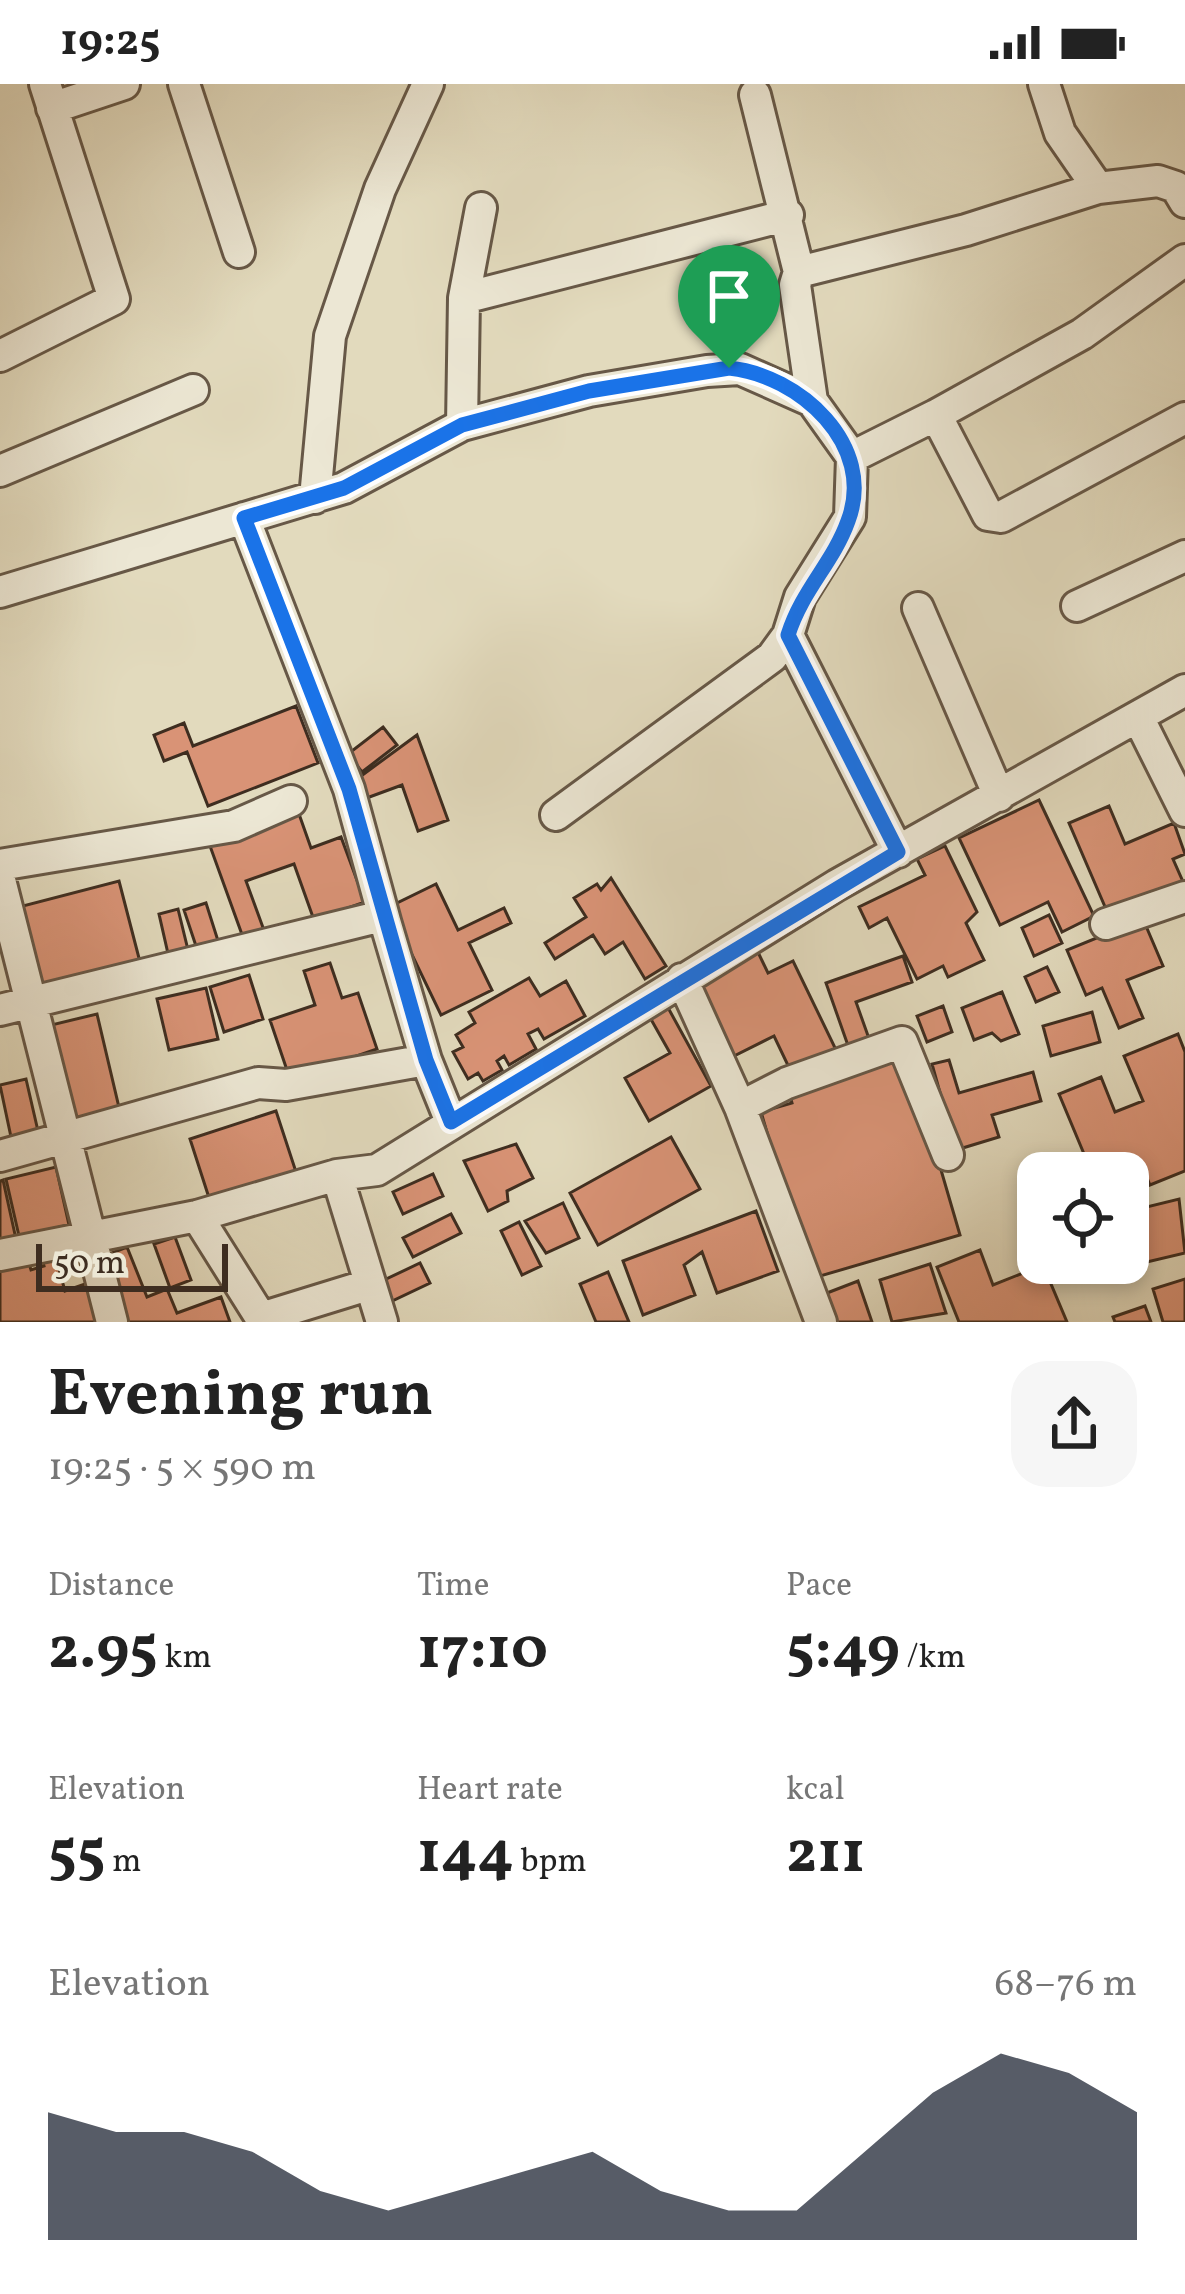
<!DOCTYPE html>
<meta charset="utf-8">
<style>
:root{--surface:#fff;--page:#f6f6f6;--text:#222;--muted:#767676;--accent:#111827}
body{margin:0;font-family:Vollkorn,serif;background:var(--page);color:var(--text);height:100vh;display:flex;flex-direction:column;font-size:45px;white-space:nowrap}
*{box-sizing:border-box;margin:0}
p{font-size:39px;color:var(--muted)}
.icon{flex:none;width:66px;height:66px;fill:none;stroke:currentColor;stroke-width:2;stroke-linecap:round;stroke-linejoin:round}
.map{position:relative;height:1238px;overflow:hidden}
.side{display:flex;flex-direction:column;background:var(--surface);flex:1}
.side>*{flex:none}
.controls{position:absolute;left:1017px;top:1068px;display:grid;gap:24px}
.controls a{display:grid;place-items:center;width:132px;height:132px;border-radius:24px;background:var(--surface);box-shadow:0 6px 18px #0003;font-size:60px}
.scale{position:absolute;left:36px;bottom:30px;width:192px;box-sizing:border-box;padding-left:12px;border:6px solid #3e2d20;border-top:0;font-size:33px;line-height:42px;white-space:nowrap;color:#3e2d20;-webkit-text-stroke:9px #ece7d4;paint-order:stroke}
.pin{position:absolute;display:grid;place-items:center;width:102px;height:102px;color:#fff;margin:-123px -51px;border-radius:50% 50% 50% 0;rotate:-45deg;box-shadow:0 0 12px #0007}
.pin .icon{rotate:45deg}
.round{display:grid;place-items:center;flex:none;width:126px;height:126px;border-radius:36px;background:var(--page)}
.summary{display:flex;align-items:center;justify-content:space-between;height:204px;padding:0 48px}
h1{font-size:66px;font-weight:700;line-height:90px}
.figures{display:grid;grid-template-columns:repeat(3,1fr);gap:18px;height:204px;padding:12px 48px}
.figures div{display:grid;align-content:center}
.figures b{font-size:60px;font-weight:700}
.figures small{font-size:33px;font-weight:400}
.figures p{font-size:33px}
.chart{height:336px;padding:24px 48px}
.chart p{display:flex;justify-content:space-between}
.chart svg{width:100%;height:216px;margin-top:12px;fill:var(--accent);opacity:.7}
.status{display:flex;justify-content:space-between;align-items:center;height:84px;padding:0 60px;background:var(--surface);direction:ltr}
.status svg{height:33px;fill:currentColor}
.map>svg:first-child{display:block}
.building{fill:#d99376;stroke:#3e2d20;stroke-width:3}
.lines{fill:none;stroke-linecap:round;stroke-linejoin:round}
.minor-casing{stroke:#675847;stroke-width:36}
.minor{stroke:#ece7d4;stroke-width:30}
.route-casing{stroke:#fff;stroke-width:24}
.route{stroke:#1a73e8;stroke-width:15}
</style>
<div class="status"><b>19:25</b><svg viewBox="0 0 49 12"><path d="M0 12V9h3v3zM5 12V6h3v6zM10 12V3h3v9zM15 12V0h3v12zM26 1h20v11H26zM47 4h2v5h-2z"/></svg></div>
<div class="map">
<svg width="1185" height="1238" viewBox="0 0 1185 1238">
<rect width="100%" height="100%" fill="#e2dabd"/>
<filter id="stains"><feTurbulence type="fractalNoise" baseFrequency=".00167" numOctaves="4"/><feColorMatrix values="0 0 0 0 .2 0 0 0 0 .09 0 0 0 0 .02 0 0 0 .5 -.17"/></filter>
<radialGradient id="worn" r=".72"><stop offset=".6" stop-color="#630" stop-opacity="0"/><stop offset="1" stop-color="#630" stop-opacity=".3"/></radialGradient>
<path class="building" d="M 296,622 L 318,679 L 208,722 L 187,668 L 164,677 L 154,651 L 184,639 L 193,662 Z
M 383,643 L 397,661 L 362,688 L 348,670 Z
M 417,651 L 448,736 L 418,747 L 402,701 L 364,715 L 357,695 Z
M 1039,716 L 1094,832 L 1062,848 L 1048,818 L 1000,841 L 959,754 Z
M 1109,722 L 1125,760 L 1174,739 L 1185,770 L 1173,775 L 1184,800 L 1109,832 L 1069,739 Z
M 299,730 L 311,764 L 341,753 L 365,818 L 314,836 L 294,780 L 246,797 L 265,849 L 244,856 L 210,762 Z
M 945,762 L 977,828 L 966,839 L 984,876 L 948,893 L 943,882 L 917,895 L 887,834 L 869,844 L 859,823 L 925,791 L 917,775 Z
M 611,794 L 666,882 L 645,895 L 623,858 L 605,870 L 593,851 L 555,875 L 545,859 L 586,833 L 574,814 L 597,800 L 601,806 Z
M 119,797 L 140,878 L 35,905 L 15,824 Z
M 436,800 L 458,846 L 504,824 L 511,839 L 469,859 L 492,906 L 441,931 L 389,823 Z
M 206,819 L 220,863 L 199,871 L 184,826 Z
M 178,825 L 189,870 L 169,874 L 159,830 Z
M 1049,831 L 1062,859 L 1034,872 L 1022,844 Z
M 1143,835 L 1163,882 L 1127,896 L 1143,934 L 1119,944 L 1102,904 L 1086,911 L 1067,866 Z
M 756,864 L 768,889 L 793,877 L 839,972 L 794,994 L 774,952 L 732,973 L 694,895 Z
M 903,872 L 912,898 L 856,918 L 872,963 L 851,970 L 826,899 Z
M 330,879 L 342,914 L 358,909 L 377,965 L 290,995 L 270,936 L 315,921 L 304,887 Z
M 1047,883 L 1059,908 L 1036,918 L 1025,893 Z
M 249,891 L 263,935 L 224,948 L 210,903 Z
M 529,894 L 540,912 L 566,897 L 585,932 L 544,955 L 538,945 L 528,950 L 536,965 L 509,981 L 504,972 L 497,977 L 502,986 L 483,997 L 478,989 L 468,995 L 453,968 L 463,963 L 456,951 L 475,939 L 469,928 Z
M 206,904 L 218,955 L 169,966 L 157,915 Z
M 1002,908 L 1019,950 L 1001,957 L 992,949 L 974,956 L 962,924 Z
M 666,920 L 711,1002 L 649,1037 L 625,994 L 670,969 L 648,930 Z
M 943,922 L 952,948 L 927,958 L 917,932 Z
M 1092,928 L 1100,958 L 1051,972 L 1043,942 Z
M 97,930 L 121,1032 L 71,1044 L 47,942 Z
M 1178,950 L 1185,968 L 1185,1087 L 1150,1101 L 1139,1075 L 1092,1089 L 1059,1010 L 1101,993 L 1115,1028 L 1143,1017 L 1124,972 Z
M 906,966 L 960,1151 L 810,1195 L 761,1028 L 792,1019 L 787,1001 Z
M 949,976 L 959,1009 L 1033,988 L 1041,1017 L 992,1031 L 999,1053 L 956,1066 L 932,980 Z
M 26,995 L 38,1047 L 11,1053 L 0,1001 Z
M 276,1027 L 298,1094 L 212,1123 L 190,1055 Z
M 671,1053 L 700,1105 L 598,1161 L 570,1109 Z
M 516,1060 L 533,1094 L 507,1107 L 508,1117 L 488,1127 L 464,1077 Z
M 56,1083 L 69,1141 L 19,1152 L 6,1095 Z
M 433,1090 L 443,1112 L 403,1130 L 393,1108 Z
M 3,1096 L 16,1155 L 0,1158 L 0,1097 Z
M 1179,1115 L 1185,1169 L 1147,1178 L 1134,1126 Z
M 563,1119 L 579,1154 L 546,1169 L 525,1137 Z
M 756,1127 L 778,1187 L 717,1209 L 702,1168 L 684,1181 L 695,1211 L 643,1231 L 623,1177 Z
M 451,1130 L 461,1149 L 413,1173 L 403,1154 Z
M 519,1138 L 541,1182 L 522,1191 L 501,1147 Z
M 175,1153 L 191,1196 L 170,1204 L 154,1160 Z
M 127,1163 L 147,1213 L 167,1205 L 177,1229 L 221,1213 L 230,1238 L 124,1238 L 99,1174 Z
M 53,1164 L 65,1207 L 91,1198 L 103,1238 L 0,1238 L 0,1181 L 27,1173 L 31,1186 L 44,1182 L 40,1168 Z
M 980,1166 L 993,1201 L 1043,1181 L 1067,1238 L 959,1238 L 937,1183 Z
M 420,1179 L 430,1199 L 390,1218 L 380,1198 Z
M 930,1180 L 946,1229 L 892,1238 L 880,1196 Z
M 608,1188 L 629,1238 L 596,1238 L 580,1200 Z
M 1185,1195 L 1185,1238 L 1163,1238 L 1153,1205 Z
M 858,1197 L 872,1238 L 837,1238 L 827,1209 Z
M 1145,1222 L 1151,1238 L 1115,1238 L 1113,1233 Z"/>
<g class="lines">
<g class="minor-casing">
<path id="minor" d="M 184,0 L 239,168
M 1044,0 L 1060,49 L 1098,104
M 755,11 L 799,188
M 52,24 L 124,0
M 1185,176 L 1082,250 L 936,331 L 988,431 L 1001,433 L 1185,334
M 464,214 L 788,131
M 0,272 L 114,215 L 45,0
M 812,317 L 795,201 L 799,188 L 966,146 L 1098,104 L 1158,97 L 1176,103 L 1185,118
M 462,341 L 464,214 L 481,124
M 0,387 L 193,306
M 315,414 L 330,252 L 380,105 L 428,0
M 244,434 L 349,705 L 385,837
M 0,508 L 344,404 L 462,341 L 589,307 L 707,287 L 740,285 L 812,317 L 852,373
M 1077,522 L 1185,472
M 918,524 L 999,712
M 788,551 L 898,768
M 1138,633 L 1185,727
M 556,731 L 772,573 L 788,551 L 800,513 L 850,433 L 852,373 L 936,331
M 0,781 L 234,742 L 291,717
M 0,796 L 112,1238
M 1106,840 L 1185,813
M 682,895 L 740,1023 L 821,1238
M 0,926 L 378,833 L 385,837 L 426,976
M 740,1023 L 787,999 L 902,958 L 948,1071
M 0,1072 L 258,999 L 286,1001 L 426,976 L 451,1038
M 337,1091 L 382,1238
M 197,1132 L 261,1234 L 368,1201
M 0,1171 L 197,1132 L 337,1091 L 377,1086 L 837,801 L 1185,606"/>
</g>
<use href="#minor" class="minor"/>
</g>
<g class="lines">
<g class="route-casing">
<path id="route" d="M 729,284 C 799,291 877,361 848,437 C 833,479 802,506 788,551 L 898,768 L 451,1038 L 426,976 L 349,705 L 244,434 L 344,404 L 462,341 L 589,307 Z"/>
</g>
<use href="#route" class="route"/>
</g>
<rect width="100%" height="100%" filter="url(#stains)"/>
<rect width="100%" height="100%" fill="url(#worn)"/>
</svg>
<div class="controls">
<a><svg class="icon" aria-label="locate" viewBox="0 0 24 24"><circle cx="12" cy="12" r="6"/><path d="M12 2v4M12 18v4M2 12h4M18 12h4"/></svg></a>
</div>
<div class="scale">50 m</div>
<div class="pin" style="left:729px;top:284px;background:#1e9e55"><svg class="icon" aria-label="arrive" viewBox="0 0 24 24"><path d="M6 21V4h12l-3 4 3 4H6"/></svg></div>
</div>
<section class="side">
<div class="summary"><div><h1>Evening run</h1><p>19:25 · 5 × 590 m</p></div><a class="round"><svg class="icon" aria-label="share" viewBox="0 0 24 24"><path d="M12 15V3M7 8l5-5 5 5M5 13v7h14v-7"/></svg></a></div>
<div class="figures">
<div><p>Distance</p><b>2.95<small> km</small></b></div>
<div><p>Time</p><b>17:10</b></div>
<div><p>Pace</p><b>5:49<small> /km</small></b></div>
</div>
<div class="figures">
<div><p>Elevation</p><b>55<small> m</small></b></div>
<div><p>Heart rate</p><b>144<small> bpm</small></b></div>
<div><p>kcal</p><b>211</b></div>
</div>
<div class="chart"><p><span>Elevation</span>68–76 m</p>
<svg viewBox="0 0 160 44" preserveAspectRatio="none"><path d="M0 44V18L10 22L20 22L30 26L40 34L50 38L60 34L70 30L80 26L90 34L100 38L110 38L120 26L130 14L140 6L150 10L160 18V44z"/></svg>
</div>
</section>
